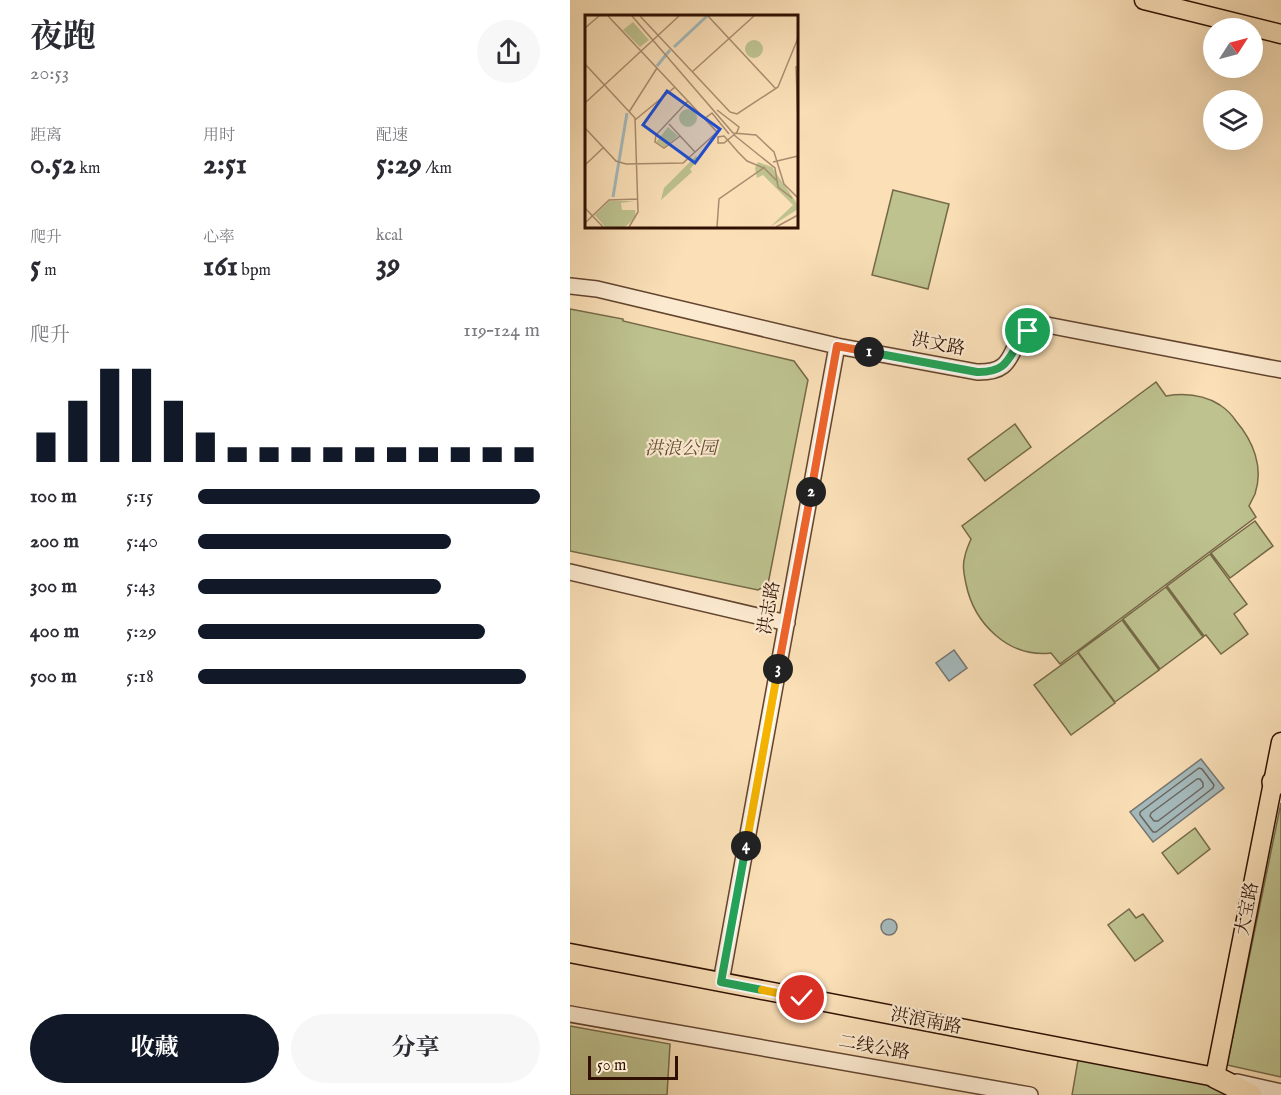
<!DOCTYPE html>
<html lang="zh">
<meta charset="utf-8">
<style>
:root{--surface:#fff;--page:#f7f7f7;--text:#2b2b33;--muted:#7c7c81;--accent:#111827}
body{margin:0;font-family:"IM FELL English","Noto Serif SC",serif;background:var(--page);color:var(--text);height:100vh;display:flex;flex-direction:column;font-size:22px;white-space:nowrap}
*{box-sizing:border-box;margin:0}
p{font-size:20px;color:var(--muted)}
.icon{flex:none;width:33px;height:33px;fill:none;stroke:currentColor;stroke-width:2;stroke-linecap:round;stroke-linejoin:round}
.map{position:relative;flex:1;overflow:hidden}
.details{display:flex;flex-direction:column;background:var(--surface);width:570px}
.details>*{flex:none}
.needle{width:39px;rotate:54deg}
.tools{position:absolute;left:633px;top:18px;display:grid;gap:12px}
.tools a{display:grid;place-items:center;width:60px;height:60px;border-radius:50%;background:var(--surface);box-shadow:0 6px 24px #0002;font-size:30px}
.scale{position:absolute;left:18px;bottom:15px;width:90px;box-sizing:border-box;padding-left:6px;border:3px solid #2f1002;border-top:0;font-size:16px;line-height:21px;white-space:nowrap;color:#2f1002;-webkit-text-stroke:4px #fcead0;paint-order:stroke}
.pin{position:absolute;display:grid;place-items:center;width:51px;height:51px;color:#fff;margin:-26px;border:3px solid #fff;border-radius:50%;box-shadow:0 2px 6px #0007}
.km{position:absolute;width:30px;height:30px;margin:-15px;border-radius:50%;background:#222;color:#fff;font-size:16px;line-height:30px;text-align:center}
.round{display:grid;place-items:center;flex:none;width:63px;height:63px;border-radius:32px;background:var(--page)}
.head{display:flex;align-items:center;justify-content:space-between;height:102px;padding:0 30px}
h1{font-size:33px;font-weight:700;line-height:45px}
.figures{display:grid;grid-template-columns:repeat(3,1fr);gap:9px;height:102px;padding:6px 30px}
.figures div{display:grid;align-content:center}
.figures b{font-size:30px;font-weight:700}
.figures small{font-size:16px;font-weight:400}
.figures p{font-size:16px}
.chart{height:168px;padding:12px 30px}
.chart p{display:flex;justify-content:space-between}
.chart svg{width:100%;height:108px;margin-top:6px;stroke:var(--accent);stroke-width:6}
.action{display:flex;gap:12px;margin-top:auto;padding:12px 30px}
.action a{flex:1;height:69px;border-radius:36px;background:var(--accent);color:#fff;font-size:24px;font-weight:700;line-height:69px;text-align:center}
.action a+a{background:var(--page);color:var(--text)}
ul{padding:0 30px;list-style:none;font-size:20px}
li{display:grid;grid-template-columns:96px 72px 1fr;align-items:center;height:45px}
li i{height:15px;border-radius:8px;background:var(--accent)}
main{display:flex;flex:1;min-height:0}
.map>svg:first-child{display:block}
.green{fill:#bdc28f;stroke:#766948;stroke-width:1.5}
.water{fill:#a4b9bb;stroke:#757571;stroke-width:1.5}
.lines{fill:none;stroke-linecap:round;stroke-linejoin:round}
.shore{stroke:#6a645e;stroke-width:1.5}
.minor-casing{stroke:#62442f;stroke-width:18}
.major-casing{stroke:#2f1002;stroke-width:21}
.highway-casing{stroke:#2f1002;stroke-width:24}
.minor{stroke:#fcead0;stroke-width:15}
.major{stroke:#fadfb7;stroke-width:18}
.highway{stroke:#fadfb7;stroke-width:21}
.split-1-casing{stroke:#fff;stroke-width:12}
.split-2-casing{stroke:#fff;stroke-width:12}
.split-3-casing{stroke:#fff;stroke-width:12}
.split-4-casing{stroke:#fff;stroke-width:12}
.split-5-casing{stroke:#fff;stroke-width:12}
.split-6-casing{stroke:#fff;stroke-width:12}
.split-1{stroke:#22a559;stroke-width:8}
.split-2{stroke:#f0652b;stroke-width:8}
.split-3{stroke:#f0652b;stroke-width:8}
.split-4{stroke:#f5b400;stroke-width:8}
.split-5{stroke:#22a559;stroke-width:8}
.split-6{stroke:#f5b400;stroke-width:8}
.labels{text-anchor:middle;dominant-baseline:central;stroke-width:4.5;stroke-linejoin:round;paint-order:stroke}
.street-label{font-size:18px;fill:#2f1002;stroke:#fcead0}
.park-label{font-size:18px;font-style:italic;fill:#614e33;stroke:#fcead0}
.inset-river{fill:none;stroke:#a4b9bb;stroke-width:3}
.inset-road{fill:none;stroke:#a98c6f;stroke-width:1.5}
.view{fill:#1d4ed8;fill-opacity:0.15;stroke:#1d4ed8;stroke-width:3}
.inset-edge{fill:none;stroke:#2f1002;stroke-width:3}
</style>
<main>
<section class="details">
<div class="head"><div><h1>夜跑</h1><p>20:53</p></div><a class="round"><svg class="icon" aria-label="share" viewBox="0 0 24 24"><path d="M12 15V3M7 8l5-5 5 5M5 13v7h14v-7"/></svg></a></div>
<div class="figures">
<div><p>距离</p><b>0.52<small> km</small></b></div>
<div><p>用时</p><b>2:51</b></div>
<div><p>配速</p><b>5:29<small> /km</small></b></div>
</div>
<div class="figures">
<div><p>爬升</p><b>5<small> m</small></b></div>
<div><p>心率</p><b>161<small> bpm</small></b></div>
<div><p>kcal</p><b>39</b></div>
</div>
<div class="chart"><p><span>爬升</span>119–124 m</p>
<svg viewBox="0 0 160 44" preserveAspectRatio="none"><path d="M5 44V32M15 44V19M25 44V6M35 44V6M45 44V19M55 44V32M65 44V38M75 44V38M85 44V38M95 44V38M105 44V38M115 44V38M125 44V38M135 44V38M145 44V38M155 44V38"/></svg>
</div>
<ul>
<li><b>100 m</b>5:15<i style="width:100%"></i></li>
<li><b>200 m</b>5:40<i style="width:74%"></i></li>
<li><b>300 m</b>5:43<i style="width:71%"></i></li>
<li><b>400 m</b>5:29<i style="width:84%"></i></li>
<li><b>500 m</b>5:18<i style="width:96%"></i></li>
</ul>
<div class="action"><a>收藏</a><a>分享</a></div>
</section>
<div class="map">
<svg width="711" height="1095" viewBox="0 0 711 1095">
<rect width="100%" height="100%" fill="#fadfb7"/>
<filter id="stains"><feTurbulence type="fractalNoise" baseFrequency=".00333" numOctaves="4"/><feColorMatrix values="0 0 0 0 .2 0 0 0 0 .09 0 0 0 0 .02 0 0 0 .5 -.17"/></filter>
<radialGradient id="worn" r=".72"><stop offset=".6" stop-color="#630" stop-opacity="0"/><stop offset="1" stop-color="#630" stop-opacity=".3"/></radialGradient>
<path class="green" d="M 323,190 L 379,204 L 358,289 L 302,275 Z
M 0,309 L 53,319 L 53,321 L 224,361 L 238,380 L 198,584 L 188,590 L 0,551 Z
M 586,382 L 596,396 C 614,393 634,395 650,405 C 656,409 662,415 666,421 C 683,441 694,467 685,494 C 683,498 681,502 679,506 L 686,517 L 490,664 L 481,653 C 438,658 404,623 396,584 C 394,574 392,565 395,556 C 396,550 399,544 401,539 L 392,526 Z
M 445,424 L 461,447 L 415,481 L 398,459 Z
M 685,521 L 703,546 L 660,578 L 641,553 Z
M 640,554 L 677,604 L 664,614 L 678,634 L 651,654 L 636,635 L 634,636 L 597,586 Z
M 596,587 L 633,637 L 590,669 L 553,619 Z
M 552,620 L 589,670 L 545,702 L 508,652 Z
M 508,653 L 545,703 L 501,735 L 464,685 Z
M 711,803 L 711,1077 L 657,1065 Z
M 625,828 L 640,849 L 608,874 L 592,853 Z
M 559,909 L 566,918 L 573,914 L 593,941 L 565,961 L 538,925 Z
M 0,1026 L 100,1044 L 97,1095 L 0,1095 Z
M 508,1060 L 646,1083 L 667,1095 L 502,1095 Z"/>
<path class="water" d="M 384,650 L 397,668 L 379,681 L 366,663 Z
M 631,759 L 654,788 L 583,842 L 560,812 Z
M311 927a8 8 0 1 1 16 0a8 8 0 1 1-16 0Z"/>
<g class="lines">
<path class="shore" d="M 629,768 L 632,769 L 644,785 L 643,788 L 586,832 L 583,832 L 570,815 L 570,812 Z
M 627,779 L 630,779 L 633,783 L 633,787 L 588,821 L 584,821 L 580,816 L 581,813 Z"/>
<g class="minor-casing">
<path id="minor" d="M 0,286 L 27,289 L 267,346 L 407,372 C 449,373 436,345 459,330 C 465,327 471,326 477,325 L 711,370
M 0,572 L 217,623
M 151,982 L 267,346
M 0,1014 L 460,1095
M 667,1082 L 711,1092"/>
</g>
<g class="major-casing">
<path id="major" d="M 574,0 L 711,34
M 0,953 L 645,1077 L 711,742"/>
</g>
<g class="highway-casing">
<path id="highway" d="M 703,782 L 711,783
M 645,1077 L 681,1095"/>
</g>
<use href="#minor" class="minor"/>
<use href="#major" class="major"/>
<use href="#highway" class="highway"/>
</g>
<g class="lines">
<g class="split-1-casing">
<path id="split-1" d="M 299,352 L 407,372 C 443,373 438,351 458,331"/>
</g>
<g class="split-2-casing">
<path id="split-2" d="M 241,492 L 267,346 L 299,352"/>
</g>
<g class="split-3-casing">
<path id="split-3" d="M 208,669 L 241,492"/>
</g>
<g class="split-4-casing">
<path id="split-4" d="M 176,846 L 208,669"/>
</g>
<g class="split-5-casing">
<path id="split-5" d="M 176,846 L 151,982 L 192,990"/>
</g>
<g class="split-6-casing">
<path id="split-6" d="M 192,990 L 232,998"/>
</g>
<use href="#split-1" class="split-1"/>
<use href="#split-2" class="split-2"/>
<use href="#split-3" class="split-3"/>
<use href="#split-4" class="split-4"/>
<use href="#split-5" class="split-5"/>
<use href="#split-6" class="split-6"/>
</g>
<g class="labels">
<g class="street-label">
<text transform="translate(368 345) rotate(11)">洪文路</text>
<text transform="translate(200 608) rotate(-80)">洪志路</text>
<text transform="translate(678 909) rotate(-79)">大宝路</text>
<text transform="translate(356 1022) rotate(11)">洪浪南路</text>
<text transform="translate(304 1048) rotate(10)">二线公路</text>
</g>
<g class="park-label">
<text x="111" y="449">洪浪公园</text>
</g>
</g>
<g transform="translate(15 15)">
<rect width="213" height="213" fill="#fadfb7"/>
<path d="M 48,7 L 64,25 L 55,32 L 38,15 ZM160 34a9 9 0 1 1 18 0a9 9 0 1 1-18 0ZM94 103a9 9 0 1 1 18 0a9 9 0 1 1-18 0ZM 83,112 L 93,121 L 79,132 L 71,127 ZM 111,141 L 114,144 L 105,154 L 107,157 L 76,185 L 79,173 ZM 173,147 L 187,152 L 213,190 L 213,194 L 185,212 L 208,190 L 178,160 L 172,163 L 170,153 ZM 24,186 L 50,186 L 36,188 L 37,195 L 50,195 L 51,202 L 40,212 L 20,212 L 10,200 Z" fill="#bdc28f"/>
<path class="inset-river" d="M 89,32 L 122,1M 72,51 L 85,35M 28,182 L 42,98"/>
<path class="inset-road" d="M 47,1 L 148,118 L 171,120 L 189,137 L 199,169 L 213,183M 55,1 L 145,97M 123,1 L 191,74M 0,13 L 14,1M 0,49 L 50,103 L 53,197 L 44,212M 211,51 L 213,106M 107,57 L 169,1M 0,88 L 94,1M 132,95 L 154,112 L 152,117 L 151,118 L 139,128 L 133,128 L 133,122 L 139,121 L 140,122 L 153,137 L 162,146 L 179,153 L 193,167M 44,97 L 72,53M 145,97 L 152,99 L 193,72 L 213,23M 119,104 L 127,98 L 144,119M 50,105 L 90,72M 84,109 L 110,137M 0,113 L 31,146 L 41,149 L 98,148 L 132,117 L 23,1M 149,120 L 190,153 L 193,172 L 207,183M 95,121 L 79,133 L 70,127 L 71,120 L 103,86M 188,147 L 213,141M 0,150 L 19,132M 0,193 L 18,212M 0,208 L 24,185 L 53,184M 132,212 L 134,184 L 180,152M 191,212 L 213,200"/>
<path class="view" d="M 82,76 L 135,114 L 110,148 L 58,110 Z"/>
<rect width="213" height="213" class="inset-edge"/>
</g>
<rect width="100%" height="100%" filter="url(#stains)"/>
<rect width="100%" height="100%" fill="url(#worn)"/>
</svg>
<div class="tools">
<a><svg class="needle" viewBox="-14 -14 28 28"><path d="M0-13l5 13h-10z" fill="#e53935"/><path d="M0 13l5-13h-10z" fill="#7c7c81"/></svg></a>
<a><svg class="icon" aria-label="layers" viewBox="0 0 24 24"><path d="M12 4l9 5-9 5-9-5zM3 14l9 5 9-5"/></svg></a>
</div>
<div class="scale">50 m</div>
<div class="pin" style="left:458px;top:331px;background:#1e9e55"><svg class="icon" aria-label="arrive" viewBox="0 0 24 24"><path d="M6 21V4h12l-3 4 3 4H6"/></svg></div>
<div class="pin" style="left:232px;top:998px;background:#d93025"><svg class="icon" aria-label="check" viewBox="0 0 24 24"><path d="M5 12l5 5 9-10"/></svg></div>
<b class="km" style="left:299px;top:352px">1</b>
<b class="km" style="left:241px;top:492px">2</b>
<b class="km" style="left:208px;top:669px">3</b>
<b class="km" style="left:176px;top:846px">4</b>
</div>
</main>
